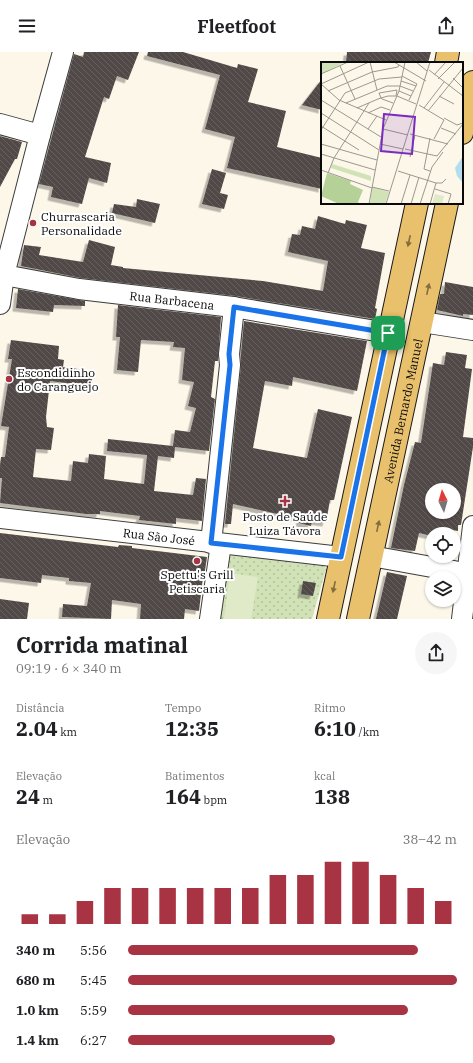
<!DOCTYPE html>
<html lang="pt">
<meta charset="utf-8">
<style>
:root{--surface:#fff;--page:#f6f6f6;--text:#202124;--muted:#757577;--accent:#a83342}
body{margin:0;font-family:"IBM Plex Serif",serif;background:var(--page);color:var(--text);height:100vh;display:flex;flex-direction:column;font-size:15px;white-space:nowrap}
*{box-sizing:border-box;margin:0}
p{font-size:13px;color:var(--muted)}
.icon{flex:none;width:22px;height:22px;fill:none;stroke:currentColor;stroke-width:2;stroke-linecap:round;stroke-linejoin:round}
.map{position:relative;height:567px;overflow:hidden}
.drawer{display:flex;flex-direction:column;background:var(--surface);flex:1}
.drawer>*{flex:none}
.needle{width:26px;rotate:355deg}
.fabs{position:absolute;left:425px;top:431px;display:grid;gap:8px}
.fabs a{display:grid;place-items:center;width:36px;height:36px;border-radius:50%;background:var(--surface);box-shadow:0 1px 3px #0004;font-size:20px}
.pin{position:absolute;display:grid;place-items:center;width:34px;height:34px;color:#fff;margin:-17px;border-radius:8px;box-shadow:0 2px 6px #0006}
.round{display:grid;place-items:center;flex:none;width:42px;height:42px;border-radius:21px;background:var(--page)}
.head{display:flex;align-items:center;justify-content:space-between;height:68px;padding:0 16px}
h1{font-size:22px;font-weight:700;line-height:30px}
.figures{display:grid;grid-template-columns:repeat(3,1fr);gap:6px;height:68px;padding:4px 16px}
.figures div{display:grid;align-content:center}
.figures b{font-size:20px;font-weight:700}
.figures small{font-size:11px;font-weight:400}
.figures p{font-size:11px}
.chart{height:112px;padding:8px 16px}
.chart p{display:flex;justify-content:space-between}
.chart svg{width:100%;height:72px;margin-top:4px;stroke:var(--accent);stroke-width:6}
ul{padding:0 16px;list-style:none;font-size:13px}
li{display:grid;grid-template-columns:64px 48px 1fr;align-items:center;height:30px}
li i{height:10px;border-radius:5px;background:var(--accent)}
header{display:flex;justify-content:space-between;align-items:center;height:52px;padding:0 16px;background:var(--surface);font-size:18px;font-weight:700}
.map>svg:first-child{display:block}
.green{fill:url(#green-dots)}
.pitch{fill:#e1eac8}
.building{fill:url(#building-back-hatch);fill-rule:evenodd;filter:url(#shadow)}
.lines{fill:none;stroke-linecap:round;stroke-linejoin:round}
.minor-casing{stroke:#3c3c3c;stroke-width:22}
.major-casing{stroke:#1a1a1a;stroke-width:24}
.minor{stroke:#fff;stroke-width:20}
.major{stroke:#e9c06c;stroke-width:22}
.oneway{fill:#846e3f}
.route-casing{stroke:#fff;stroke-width:8}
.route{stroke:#1a73e8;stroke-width:5}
.poi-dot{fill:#a83342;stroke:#fff;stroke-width:1.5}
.labels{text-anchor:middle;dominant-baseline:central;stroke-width:4;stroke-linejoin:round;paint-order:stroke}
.poi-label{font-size:12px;fill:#090909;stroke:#fff;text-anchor:start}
.street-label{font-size:12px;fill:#090909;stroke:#fff}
.inset-road{fill:none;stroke:#9b988f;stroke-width:1}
.view{fill:#7b2cbf;fill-opacity:0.15;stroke:#7b2cbf;stroke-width:2}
.inset-edge{fill:none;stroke:#090909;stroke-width:2}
</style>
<header><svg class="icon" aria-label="menu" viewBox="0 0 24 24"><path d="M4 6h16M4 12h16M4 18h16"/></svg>Fleetfoot<svg class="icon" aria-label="share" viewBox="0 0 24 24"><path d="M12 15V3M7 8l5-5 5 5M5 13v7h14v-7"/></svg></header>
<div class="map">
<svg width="473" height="567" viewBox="0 0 473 567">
<defs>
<pattern id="green-dots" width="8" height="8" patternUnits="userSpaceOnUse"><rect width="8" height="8" fill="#d1e2b7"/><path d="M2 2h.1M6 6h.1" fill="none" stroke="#b2c19c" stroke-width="1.8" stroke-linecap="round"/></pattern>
<pattern id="building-back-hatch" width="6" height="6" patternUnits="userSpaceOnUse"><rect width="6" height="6" fill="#514a47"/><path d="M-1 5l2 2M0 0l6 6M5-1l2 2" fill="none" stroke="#655f5d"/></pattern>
<filter id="shadow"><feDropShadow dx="-3.5" dy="3.5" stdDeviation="0" flood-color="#0004"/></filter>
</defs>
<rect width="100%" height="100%" fill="#fcf7e9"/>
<path class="green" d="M 233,502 L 324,512 L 326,517 L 312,567 L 219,567 L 229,505 Z"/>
<path class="pitch" d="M 230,521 L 258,525 L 251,567 L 224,567 Z"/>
<path class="building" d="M 84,0 L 139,0 L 128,28 L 117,24 L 109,47 L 104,45 L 85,105 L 111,111 L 107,131 L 89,126 L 82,152 L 51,145 L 53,135 L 39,132 L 74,2 L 83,5 Z
M 148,0 L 183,0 L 237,16 L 238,12 L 258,17 L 248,50 L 286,59 L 277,95 L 322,106 L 322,137 L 227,116 L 235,85 L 205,77 L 220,23 L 147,4 Z
M 347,0 L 431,0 L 428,11 L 346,11 Z
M 322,27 L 322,58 L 302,53 Z
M 0,84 L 22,90 L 17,107 L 15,107 L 0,135 Z
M 212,117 L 226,121 L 220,141 L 228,143 L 224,157 L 202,152 Z
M 137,147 L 160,152 L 155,171 L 112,161 L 114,152 L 136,155 Z
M 318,164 L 345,172 L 346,168 L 367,173 L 361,196 L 385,201 L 375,256 L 377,257 L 375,267 L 236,244 L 81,226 L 21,214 L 24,193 L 41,195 L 39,203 L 83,210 L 89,188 L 115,195 L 111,213 L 123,215 L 123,216 L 263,229 L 323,239 L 328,209 L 288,200 L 292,182 L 300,183 L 302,174 L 315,177 Z
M 445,230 L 473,235 L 473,263 L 463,262 L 463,264 L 437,258 L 440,242 L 444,242 Z
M 18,237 L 85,249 L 85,254 L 54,253 L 53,260 L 16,256 Z
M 118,253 L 221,265 L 218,309 L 215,309 L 211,345 L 215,347 L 209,399 L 175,395 L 174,406 L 158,404 L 154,439 L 193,443 L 196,426 L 206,427 L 202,469 L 176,466 L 176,472 L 139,468 L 140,464 L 100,459 L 100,462 L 86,462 L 0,451 L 2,426 L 0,426 L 0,414 L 1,405 L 5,405 L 9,375 L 1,374 L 12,307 L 8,307 L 11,288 L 59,294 L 58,307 L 64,308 L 63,315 L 93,319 L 91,334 L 50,329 L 46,365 L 47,375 L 54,376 L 51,398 L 36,397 L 33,425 L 71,429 L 73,409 L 88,411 L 89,402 L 106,404 L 104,427 L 144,432 L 147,403 L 107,399 L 108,387 L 173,394 L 175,378 L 190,380 L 196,356 L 188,354 L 194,330 L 182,328 L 185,296 L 173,295 L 174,290 L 141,288 L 138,320 L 117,318 L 120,285 L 116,285 Z
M 244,269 L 367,289 L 357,339 L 293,325 L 292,334 L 265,329 L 253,396 L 307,406 L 318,357 L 352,365 L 334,448 L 330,448 L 326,471 L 312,469 L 311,474 L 299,471 L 300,467 L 233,452 L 231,472 L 225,472 L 241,314 L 241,302 Z
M 446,300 L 467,303 L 465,316 L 472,317 L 463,385 L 473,386 L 473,395 L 461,473 L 458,473 L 458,479 L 442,476 L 441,482 L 432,482 L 432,484 L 419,481 L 415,499 L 391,496 L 404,433 L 415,390 L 421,391 L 433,311 L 444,313 ZM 432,435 L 454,438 L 454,460 L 432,460 Z
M 0,481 L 118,495 L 119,493 L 132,494 L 132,496 L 207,505 L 204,525 L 203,525 L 199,559 L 185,557 L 184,567 L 140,567 L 141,552 L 112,548 L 111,567 L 62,565 L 63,552 L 87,554 L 91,531 L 69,529 L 69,526 L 42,523 L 41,531 L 0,526 Z
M 387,520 L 407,524 L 397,567 L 376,567 Z
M 303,529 L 316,531 L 313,544 L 301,542 Z
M 0,547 L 29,551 L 27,567 L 0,567 Z"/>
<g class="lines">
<g class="minor-casing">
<g id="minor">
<path d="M 0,72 L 40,83"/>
<path id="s1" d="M 4,223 L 79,237 L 233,255 L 388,281"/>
<path d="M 0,252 L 4,223 L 40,83 L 63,0"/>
<path d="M 422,270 L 473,278"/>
<path id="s2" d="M 0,466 L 341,505"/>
<path d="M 211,491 L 230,313 L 229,302 L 234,255"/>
<path d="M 371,504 L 454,519 L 473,525"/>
<path d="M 210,567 L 221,492"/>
<path d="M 462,567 L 473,474"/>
</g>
</g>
<g class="major-casing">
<g id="major">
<path d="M 446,11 L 448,0"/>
<path d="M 462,81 L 473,30"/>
<path d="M 328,567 L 417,151"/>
<path id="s3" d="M 358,567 L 447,151"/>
</g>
</g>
<use href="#minor" class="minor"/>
<use href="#major" class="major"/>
</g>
<defs><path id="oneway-solid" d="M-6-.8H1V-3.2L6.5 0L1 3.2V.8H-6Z"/></defs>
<g class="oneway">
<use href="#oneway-solid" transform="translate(409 189) rotate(102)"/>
<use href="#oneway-solid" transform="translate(428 237) rotate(-78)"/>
<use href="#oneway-solid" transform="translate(378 474) rotate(-78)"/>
<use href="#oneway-solid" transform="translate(334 535) rotate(102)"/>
</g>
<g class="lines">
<g class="route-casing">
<path id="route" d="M 234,255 L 388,281 L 341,505 L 211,491 L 230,313 L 229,302 Z"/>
</g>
<use href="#route" class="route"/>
</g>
<g class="poi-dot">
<circle cx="33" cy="171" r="4"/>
<circle cx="9" cy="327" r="4"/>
<path d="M283 443h4v4h4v4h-4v4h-4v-4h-4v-4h4z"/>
<circle cx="197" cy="509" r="4"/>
</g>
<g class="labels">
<g class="poi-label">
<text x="41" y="164">Churrascaria<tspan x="41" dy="14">Personalidade</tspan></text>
<text x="17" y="320">Escondidinho<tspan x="17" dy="14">do Caranguejo</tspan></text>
<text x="285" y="464" text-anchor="middle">Posto de Saúde<tspan x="285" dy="14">Luiza Távora</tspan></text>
<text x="197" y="522" text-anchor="middle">Spettu's Grill<tspan x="197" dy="14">Petiscaria</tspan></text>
</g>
<g class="street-label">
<text stroke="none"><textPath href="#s1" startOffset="170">Rua Barbacena</textPath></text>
<text stroke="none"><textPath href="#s3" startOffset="213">Avenida Bernardo Manuel</textPath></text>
<text stroke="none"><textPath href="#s2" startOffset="160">Rua São José</textPath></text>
</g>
</g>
<g transform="translate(321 10)">
<rect width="142" height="142" fill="#fcf7e9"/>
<path d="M 0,0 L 24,0 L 0,12 ZM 11,102 L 50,114 L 50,119 L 10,106 ZM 51,125 L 68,130 L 64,142 L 49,142 Z" fill="#d1e2b7"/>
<path d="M 6,111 L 30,119 L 29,122 L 42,128 L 37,140 L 38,142 L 18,142 L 0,134 Z" fill="#b6d198"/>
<path d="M 114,132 L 123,134 L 121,142 L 111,142 Z" fill="#e1eac8"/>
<path d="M 142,94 L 142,121 L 136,114 L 134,106 Z" fill="#b3ddee"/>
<path class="inset-road" d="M 49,0 L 56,28M 73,0 L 105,19M 95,0 L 106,9M 19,4 L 34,37M 108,8 L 142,34M 0,12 L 27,0M 113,13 L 125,0M 81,14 L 96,22 L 88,38M 132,16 L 142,26M 117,17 L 134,0M 80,19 L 95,24M 0,22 L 18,38 L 65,58M 0,22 L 48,0M 7,29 L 51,10 L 77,5 L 78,3M 78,29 L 90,34M 76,34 L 95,42M 118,34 L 133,42M 0,38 L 60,75M 25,41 L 66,24 L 79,24 L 92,29M 98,43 L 123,58 L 113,77M 36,46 L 57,37 L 60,36 L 67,34 L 75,34 L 76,28 L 58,31 L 60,36 L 61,37 L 72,41M 103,46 L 123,20M 107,49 L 142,6M 0,51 L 58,88M 47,51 L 60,45 L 69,48M 123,56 L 136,63 L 142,61M 0,64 L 38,88M 120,66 L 135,72M 47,67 L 56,54M 62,67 L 87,73M 0,68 L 24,31 L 58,17 L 81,15M 89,72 L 127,82M 109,76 L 103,107 L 109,109M 0,82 L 56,98M 59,82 L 82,87M 84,87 L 116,94 L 142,62M 0,92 L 54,108M 89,95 L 94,73M 0,108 L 51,126M 77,109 L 115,121 L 121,121 L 125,117M 7,111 L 13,96 L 48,41M 51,125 L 68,129M 114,127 L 130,132 L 127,142M 48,142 L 62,67 L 78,29 L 84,0M 65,142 L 109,0M 80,142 L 89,113M 90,142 L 98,115M 99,142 L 111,105 L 122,90M 109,142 L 115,121"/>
<path class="view" d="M 63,52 L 94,55 L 91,92 L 60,89 Z"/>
<rect width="142" height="142" class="inset-edge"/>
</g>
</svg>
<div class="fabs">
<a><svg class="needle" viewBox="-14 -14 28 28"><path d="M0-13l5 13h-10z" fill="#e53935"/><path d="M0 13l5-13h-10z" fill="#757577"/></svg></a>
<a><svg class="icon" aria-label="locate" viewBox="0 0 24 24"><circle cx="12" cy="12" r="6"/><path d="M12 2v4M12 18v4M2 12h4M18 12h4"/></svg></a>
<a><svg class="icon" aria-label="layers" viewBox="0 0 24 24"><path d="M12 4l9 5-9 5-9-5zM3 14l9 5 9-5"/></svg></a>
</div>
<div class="pin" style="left:388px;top:281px;background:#1e9e55"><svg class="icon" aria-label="arrive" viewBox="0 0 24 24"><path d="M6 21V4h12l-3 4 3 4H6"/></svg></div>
</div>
<section class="drawer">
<div class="head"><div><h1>Corrida matinal</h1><p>09:19 · 6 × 340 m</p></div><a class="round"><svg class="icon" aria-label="share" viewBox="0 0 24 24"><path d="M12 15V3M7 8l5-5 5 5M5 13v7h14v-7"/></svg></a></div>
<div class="figures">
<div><p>Distância</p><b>2.04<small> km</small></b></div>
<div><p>Tempo</p><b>12:35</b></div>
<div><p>Ritmo</p><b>6:10<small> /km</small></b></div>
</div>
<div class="figures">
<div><p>Elevação</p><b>24<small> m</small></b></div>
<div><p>Batimentos</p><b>164<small> bpm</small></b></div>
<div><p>kcal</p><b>138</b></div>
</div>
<div class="chart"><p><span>Elevação</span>38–42 m</p>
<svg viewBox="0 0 160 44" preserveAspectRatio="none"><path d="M5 44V38M15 44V38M25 44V30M35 44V22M45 44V22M55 44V22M65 44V22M75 44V22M85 44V22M95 44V14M105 44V14M115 44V6M125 44V6M135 44V14M145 44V22M155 44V30"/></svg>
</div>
<ul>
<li><b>340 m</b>5:56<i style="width:88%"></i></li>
<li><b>680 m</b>5:45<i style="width:100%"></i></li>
<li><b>1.0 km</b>5:59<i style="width:85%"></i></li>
<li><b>1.4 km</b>6:27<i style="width:63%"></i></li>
</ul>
</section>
